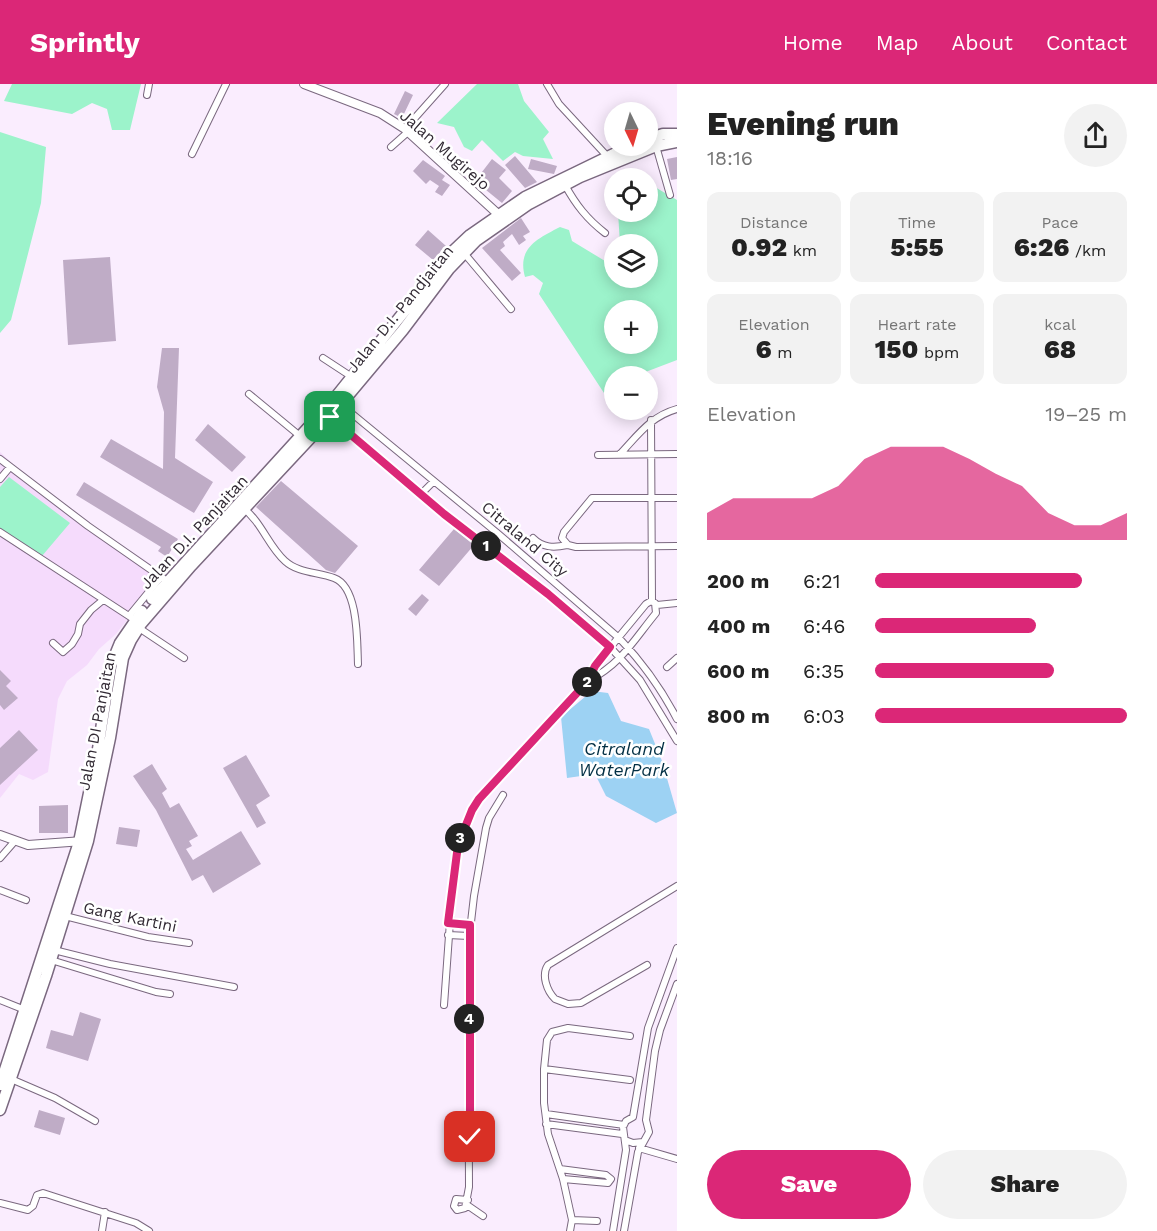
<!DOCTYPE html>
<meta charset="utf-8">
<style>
:root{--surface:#fff;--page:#f2f2f2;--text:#222;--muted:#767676;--accent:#db2777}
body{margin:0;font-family:"Work Sans",sans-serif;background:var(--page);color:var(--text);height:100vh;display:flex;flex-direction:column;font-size:22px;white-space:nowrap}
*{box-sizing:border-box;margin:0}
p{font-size:20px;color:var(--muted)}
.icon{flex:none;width:33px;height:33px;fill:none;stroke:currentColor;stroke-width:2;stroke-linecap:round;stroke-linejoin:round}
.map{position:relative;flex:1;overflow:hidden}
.details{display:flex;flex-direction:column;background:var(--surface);width:480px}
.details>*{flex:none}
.needle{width:39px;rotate:175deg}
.buttons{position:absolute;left:604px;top:18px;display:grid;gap:12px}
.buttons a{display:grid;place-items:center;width:54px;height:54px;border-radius:50%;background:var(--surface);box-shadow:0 3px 15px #0003;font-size:30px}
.pin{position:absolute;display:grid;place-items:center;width:51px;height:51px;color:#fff;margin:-26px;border-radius:12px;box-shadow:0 3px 9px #0006}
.km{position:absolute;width:30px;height:30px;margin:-15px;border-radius:50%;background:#222;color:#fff;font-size:16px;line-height:30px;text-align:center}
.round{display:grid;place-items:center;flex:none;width:63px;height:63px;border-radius:32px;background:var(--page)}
.summary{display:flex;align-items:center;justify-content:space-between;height:102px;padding:0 30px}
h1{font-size:33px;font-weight:800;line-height:45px}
.figures{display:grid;grid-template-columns:repeat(3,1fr);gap:9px;height:102px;padding:6px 30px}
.figures div{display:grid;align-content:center;border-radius:12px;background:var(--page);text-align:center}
.figures b{font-size:26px;font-weight:800}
.figures small{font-size:16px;font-weight:400}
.figures p{font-size:16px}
.chart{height:168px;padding:12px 30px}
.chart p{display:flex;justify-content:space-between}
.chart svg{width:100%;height:108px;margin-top:6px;fill:var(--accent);opacity:.7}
.button{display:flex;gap:12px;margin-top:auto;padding:12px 30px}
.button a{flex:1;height:69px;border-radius:36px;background:var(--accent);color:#fff;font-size:24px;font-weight:800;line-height:69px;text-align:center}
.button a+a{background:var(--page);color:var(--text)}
ul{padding:0 30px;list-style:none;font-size:20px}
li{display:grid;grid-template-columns:96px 72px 1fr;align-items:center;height:45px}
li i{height:15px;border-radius:8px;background:var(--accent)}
header{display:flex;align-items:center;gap:36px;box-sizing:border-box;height:84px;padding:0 30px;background:var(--accent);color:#fff}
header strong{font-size:28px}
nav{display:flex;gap:33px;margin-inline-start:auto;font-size:21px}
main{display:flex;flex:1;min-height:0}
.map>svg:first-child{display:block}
.built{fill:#f5dbfc}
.green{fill:#9cf3cb;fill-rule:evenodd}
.water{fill:#9dd2f3}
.building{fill:#bfacc6}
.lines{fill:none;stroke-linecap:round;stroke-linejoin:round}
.minor-casing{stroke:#7a687f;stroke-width:8}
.tertiary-casing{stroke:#7a687f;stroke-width:10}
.trunk-casing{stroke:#7a687f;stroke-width:13}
.minor{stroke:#fff;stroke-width:6}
.tertiary{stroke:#fff;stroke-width:8}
.trunk{stroke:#fff;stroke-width:10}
.route-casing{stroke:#fff;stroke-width:12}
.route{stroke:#db2777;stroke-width:8}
.labels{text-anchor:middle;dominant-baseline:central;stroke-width:5;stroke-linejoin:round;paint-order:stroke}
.street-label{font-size:16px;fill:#322a34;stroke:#fff}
.water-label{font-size:18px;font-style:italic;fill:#022f44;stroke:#fff}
</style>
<header>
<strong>Sprintly</strong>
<nav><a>Home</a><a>Map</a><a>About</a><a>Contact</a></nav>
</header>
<main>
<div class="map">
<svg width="677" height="1147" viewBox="0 0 677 1147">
<rect width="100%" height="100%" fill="#faedfe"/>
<path class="built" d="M 0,368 L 21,388 L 103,449 L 164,489 L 116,550 L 99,565 L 87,581 L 67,597 L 58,615 L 48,688 L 33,696 L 19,690 L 0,714 Z"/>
<path class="green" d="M 12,0 L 141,0 L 130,46 L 112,46 L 107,25 L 92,19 L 72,30 L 4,17 Z
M 477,0 L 518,0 L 524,17 L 549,48 L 543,55 L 553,75 L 523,72 L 515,68 L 503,77 L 482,56 L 472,67 L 464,63 L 454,43 L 437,39 Z
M 0,48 L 46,63 L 41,119 L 11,236 L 0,249 Z
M 648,99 L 677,116 L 677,276 L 635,292 L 615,292 L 615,303 L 604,309 L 539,210 L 543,199 L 533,191 L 525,193 C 517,164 537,155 560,143 L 569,146 L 572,157 L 605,177 L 615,169 L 615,194 L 648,194 L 648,160 L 620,160 L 618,128 L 648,128 ZM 615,226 L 648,226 L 648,260 L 615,260 Z
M 9,393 L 70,439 L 42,472 L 0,445 L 0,403 Z"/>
<path class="water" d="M 592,607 L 608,609 L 621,637 L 649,645 L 662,677 L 677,729 L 656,739 L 606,712 L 595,690 L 567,694 L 561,633 Z"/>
<path class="building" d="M 405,7 L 413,11 L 402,34 L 394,30 Z
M 515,72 L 537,98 L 525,104 L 505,81 Z
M 677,73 L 677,95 L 671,96 L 667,75 Z
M 492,75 L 506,86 L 499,94 L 512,107 L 502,119 L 475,97 Z
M 531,75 L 557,82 L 554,90 L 528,85 Z
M 423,76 L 445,92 L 442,96 L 450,101 L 442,112 L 435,108 L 439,102 L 430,96 L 426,100 L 413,87 Z
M 521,134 L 530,148 L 523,152 L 526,156 L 519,161 L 512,150 L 503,158 L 505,162 L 500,166 L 521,189 L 512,197 L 482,164 Z
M 428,146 L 446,162 L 433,176 L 415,161 Z
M 110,173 L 116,257 L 68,261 L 63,176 Z
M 162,264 L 179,264 L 175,374 L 213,398 L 194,429 L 100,373 L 111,355 L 163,385 L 164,328 L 157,303 Z
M 208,340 L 246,373 L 232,388 L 195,356 Z
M 281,397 L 358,462 L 335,489 L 326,486 L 256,423 Z
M 84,398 L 178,455 L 167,473 L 158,467 L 161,463 L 76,411 Z
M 454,445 L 474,461 L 439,502 L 419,486 Z
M 422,510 L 429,516 L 416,532 L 408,525 Z
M 0,586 L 11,597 L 6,602 L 18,614 L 4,626 L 0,621 Z
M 19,646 L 38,666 L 0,701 L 0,664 Z
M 246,671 L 270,712 L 256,721 L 266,739 L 257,744 L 223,684 Z
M 152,680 L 167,705 L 162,709 L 170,724 L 179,719 L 198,752 L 189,757 L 192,762 L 186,765 L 193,776 L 241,747 L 261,780 L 213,809 L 203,791 L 192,797 L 156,726 L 133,692 Z
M 68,721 L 68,749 L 39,749 L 39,722 Z
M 119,743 L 140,746 L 137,763 L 116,760 Z
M 80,928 L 101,935 L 88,977 L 46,964 L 51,946 L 73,952 Z
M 39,1026 L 65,1034 L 60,1051 L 34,1043 Z"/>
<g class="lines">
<g class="minor-casing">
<path id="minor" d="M 547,0 L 559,20 L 607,72
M 147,11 L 149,0
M 405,45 L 445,0
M 656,62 L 670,111
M 391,63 L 408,48
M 192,70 L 226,0
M 565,101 C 576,121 587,135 605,149
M 464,169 L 511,225
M 323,274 L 352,293
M 249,310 L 300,352
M 339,319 L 496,448 L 619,554 C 641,577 662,606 677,635
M 328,332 L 444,431 L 548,510 L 610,563 L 640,596 L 677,657
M 651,336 L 652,517
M 620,370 C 638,351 651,332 677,325
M 598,371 L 677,370
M 0,375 L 88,442 L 167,497
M 0,395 L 10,383
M 421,410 L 434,397
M 677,414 L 592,414 L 564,448 L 562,454 L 568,461 L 576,463 L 677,462
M 242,423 C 262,438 268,462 285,477 C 298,489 318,488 334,494 C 359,503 357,559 358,580
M 0,448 L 138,538
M 533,454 C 543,464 554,464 567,461
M 657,521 L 677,519
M 129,532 L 161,493
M 139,544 L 184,574
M 53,559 L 63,568 L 72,560 L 78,550 L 80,540 L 91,526 L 103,516
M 667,583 L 677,574
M 0,774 L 14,758
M 0,806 L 26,816
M 65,832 L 148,853 L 189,859
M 449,839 L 470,841
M 448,851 L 469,852
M 54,866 L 110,880 L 234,903
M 51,876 L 156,908 L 170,910
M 647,881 L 581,919 L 568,920 L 555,915 C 547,907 541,891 548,881 L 677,802
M 0,916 L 25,926
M 444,921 L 454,782 C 458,758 466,736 479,715 L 588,597 C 622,579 633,557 656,529 L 655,519 L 651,517 L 646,520 L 595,582 L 588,597
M 544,985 L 630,996
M 11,995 L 55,1014 L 95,1037
M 546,1030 L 624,1041
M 546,1040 L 622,1050
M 625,1056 L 633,1059 L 643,1058
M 639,1064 L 677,1075
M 560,1085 L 606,1091 L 611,1095 L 608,1099 L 563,1095
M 468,1116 L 456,1115 L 454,1122 L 457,1126 L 465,1124 L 469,1103 L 468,864 L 474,812 L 486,744 L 489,734 L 503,711
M 0,1119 L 28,1126 L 33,1122 L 37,1111 L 43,1109 L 136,1139 L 149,1147
M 467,1121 L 483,1132
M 572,1136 L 597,1137
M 102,1147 L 105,1128
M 570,1147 L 572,1136 L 563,1095 L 548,1050 L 544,1019 L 544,985 L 547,956 L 552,948 L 568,944 L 630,952
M 613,1147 L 626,1066 L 623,1043 L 626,1037 L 633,1033 L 648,944 L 677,864
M 624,1147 L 638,1068 L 649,1048 L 646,1036 L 655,967 L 660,946 L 677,900"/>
</g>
<g class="tertiary-casing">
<path id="tertiary" d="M 304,0 L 380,29 L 405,45 L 499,131
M 0,751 L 28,761 L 83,757"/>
</g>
<g class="trunk-casing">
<path id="trunk" d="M 648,55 L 663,50 L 677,50
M 152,515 L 334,315 L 452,168 L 470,151 L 525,113 L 630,62
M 0,1001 L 79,758 L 98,665 L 111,581 L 120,559 L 142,527
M 0,1026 L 46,892 L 88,757 L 110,654 L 123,574 L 131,556 L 141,540 L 191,482 L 330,333 L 403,246 L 449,185 L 476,157 L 529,120 L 580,93 L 656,62 L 677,58"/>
</g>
<use href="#minor" class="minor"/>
<use href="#tertiary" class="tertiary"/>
<use href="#trunk" class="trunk"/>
</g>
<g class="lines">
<g class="route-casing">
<path id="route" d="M 330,333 L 444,430 L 548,510 L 610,563 L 595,582 L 588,597 L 479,715 L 472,726 L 458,761 L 448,839 L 470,841 L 470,1053"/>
</g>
<use href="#route" class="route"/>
</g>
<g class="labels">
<g class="street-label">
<text transform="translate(445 66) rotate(41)">Jalan Mugirejo</text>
<text transform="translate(400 225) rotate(-51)">Jalan D.I. Pandjaitan</text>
<text transform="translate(194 448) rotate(-47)">Jalan D.I. Panjaitan</text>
<text transform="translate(525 455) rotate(40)">Citraland City</text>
<text transform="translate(97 637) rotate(-79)">Jalan DI Panjaitan</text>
<text transform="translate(130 833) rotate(12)">Gang Kartini</text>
</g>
<g class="water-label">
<text x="624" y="664">Citraland<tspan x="624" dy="21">WaterPark</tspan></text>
</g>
</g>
</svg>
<div class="buttons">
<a><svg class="needle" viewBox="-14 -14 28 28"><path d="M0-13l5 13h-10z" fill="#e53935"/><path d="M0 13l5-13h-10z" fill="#767676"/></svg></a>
<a><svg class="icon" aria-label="locate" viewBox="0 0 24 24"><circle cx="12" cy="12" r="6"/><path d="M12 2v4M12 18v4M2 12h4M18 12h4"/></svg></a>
<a><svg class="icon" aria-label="layers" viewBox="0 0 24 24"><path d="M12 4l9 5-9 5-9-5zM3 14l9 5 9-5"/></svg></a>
<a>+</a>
<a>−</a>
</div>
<div class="pin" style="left:330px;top:333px;background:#1e9e55"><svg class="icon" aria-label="arrive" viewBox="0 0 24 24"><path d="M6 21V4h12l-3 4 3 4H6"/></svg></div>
<div class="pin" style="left:470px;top:1053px;background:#d93025"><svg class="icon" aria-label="check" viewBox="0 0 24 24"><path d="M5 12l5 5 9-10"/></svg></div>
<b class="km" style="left:486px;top:462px">1</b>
<b class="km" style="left:587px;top:598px">2</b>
<b class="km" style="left:460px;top:754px">3</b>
<b class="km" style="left:469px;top:935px">4</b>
</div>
<section class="details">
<div class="summary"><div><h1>Evening run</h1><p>18:16</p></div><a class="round"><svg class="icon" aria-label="share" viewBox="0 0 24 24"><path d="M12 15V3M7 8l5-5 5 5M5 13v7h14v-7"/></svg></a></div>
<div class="figures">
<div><p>Distance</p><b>0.92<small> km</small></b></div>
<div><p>Time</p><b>5:55</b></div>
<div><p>Pace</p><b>6:26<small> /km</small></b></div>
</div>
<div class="figures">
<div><p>Elevation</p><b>6<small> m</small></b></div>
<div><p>Heart rate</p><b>150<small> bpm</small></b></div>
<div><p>kcal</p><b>68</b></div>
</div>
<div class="chart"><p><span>Elevation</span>19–25 m</p>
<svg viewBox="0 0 160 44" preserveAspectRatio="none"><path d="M0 44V33L10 27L20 27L30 27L40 27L50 22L60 11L70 6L80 6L90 6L100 11L110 17L120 22L130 33L140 38L150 38L160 33V44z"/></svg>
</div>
<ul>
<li><b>200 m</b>6:21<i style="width:82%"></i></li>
<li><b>400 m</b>6:46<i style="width:64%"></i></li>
<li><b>600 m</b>6:35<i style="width:71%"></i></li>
<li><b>800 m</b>6:03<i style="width:100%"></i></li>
</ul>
<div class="button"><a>Save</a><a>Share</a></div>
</section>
</main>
